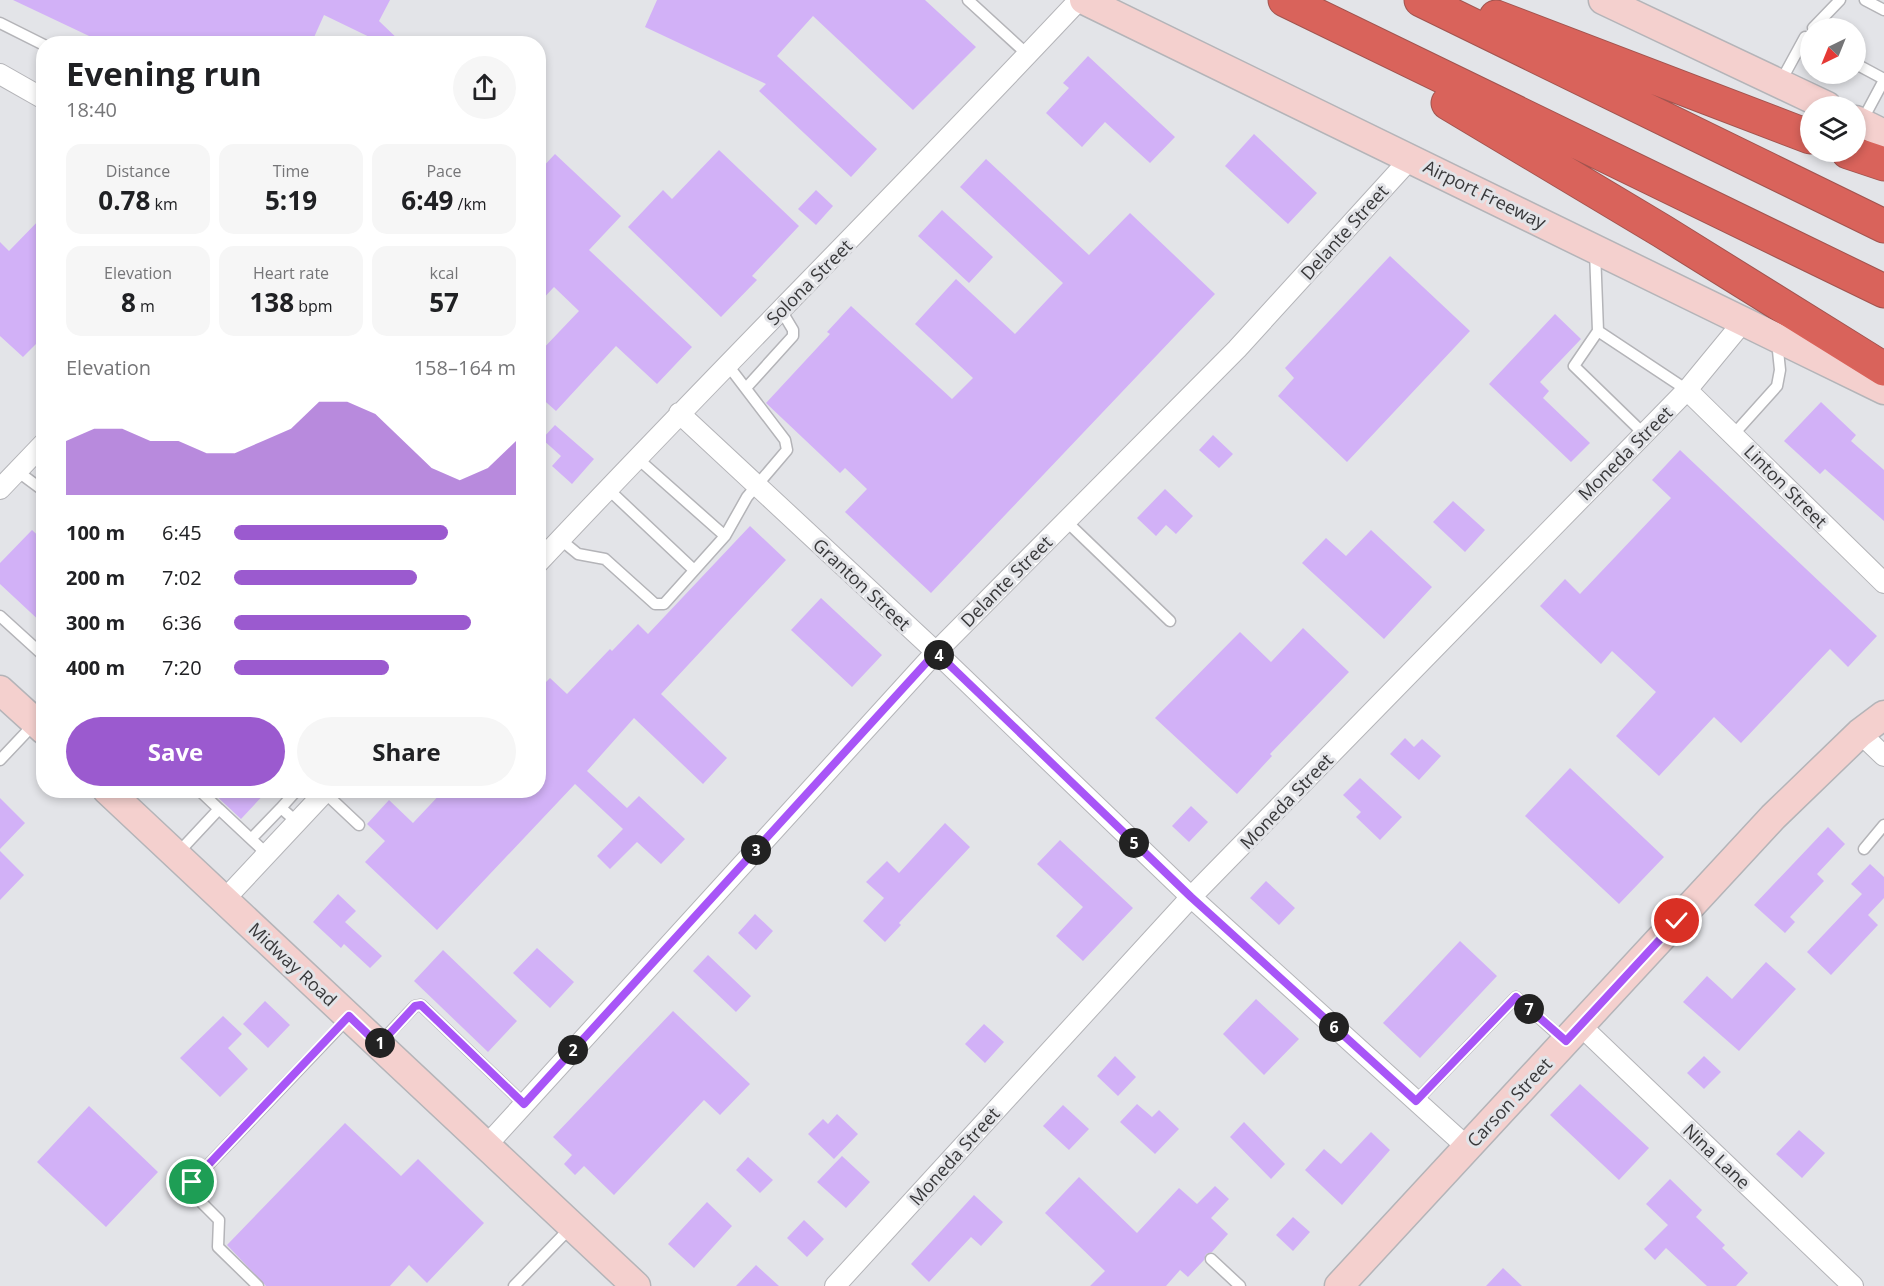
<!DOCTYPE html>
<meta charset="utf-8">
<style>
:root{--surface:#fff;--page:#f6f6f6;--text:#202124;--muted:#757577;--accent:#9b5acf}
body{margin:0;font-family:"Open Sans",sans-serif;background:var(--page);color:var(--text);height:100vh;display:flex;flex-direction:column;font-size:22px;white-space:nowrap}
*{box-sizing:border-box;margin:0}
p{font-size:20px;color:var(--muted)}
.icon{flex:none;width:33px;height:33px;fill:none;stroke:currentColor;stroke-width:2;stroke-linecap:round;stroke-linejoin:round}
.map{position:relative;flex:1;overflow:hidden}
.details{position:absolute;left:36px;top:36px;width:510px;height:762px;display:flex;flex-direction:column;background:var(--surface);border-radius:24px;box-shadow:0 3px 9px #0003}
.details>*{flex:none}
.needle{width:39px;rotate:223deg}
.tools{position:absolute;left:1800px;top:18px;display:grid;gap:12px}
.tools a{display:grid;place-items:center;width:66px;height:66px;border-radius:50%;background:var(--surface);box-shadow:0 3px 9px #0003;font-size:30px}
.pin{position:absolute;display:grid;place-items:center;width:51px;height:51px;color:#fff;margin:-26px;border:3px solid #fff;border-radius:50%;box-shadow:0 2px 6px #0007}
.km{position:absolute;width:30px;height:30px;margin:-15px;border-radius:50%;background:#222;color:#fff;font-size:16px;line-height:30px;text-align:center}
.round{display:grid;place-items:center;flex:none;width:63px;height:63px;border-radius:32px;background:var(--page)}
.summary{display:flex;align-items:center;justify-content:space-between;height:102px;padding:0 30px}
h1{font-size:33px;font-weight:700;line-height:45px}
.stats{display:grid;grid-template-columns:repeat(3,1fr);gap:9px;height:102px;padding:6px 30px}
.stats div{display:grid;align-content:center;border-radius:15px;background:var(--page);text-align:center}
.stats b{font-size:26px;font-weight:700}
.stats small{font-size:16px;font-weight:400}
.stats p{font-size:16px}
.chart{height:168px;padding:12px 30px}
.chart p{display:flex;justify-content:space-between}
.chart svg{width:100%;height:108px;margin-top:6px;fill:var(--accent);opacity:.7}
.cta{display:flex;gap:12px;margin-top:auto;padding:12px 30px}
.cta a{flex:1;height:69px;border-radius:36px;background:var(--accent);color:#fff;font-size:24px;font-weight:700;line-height:69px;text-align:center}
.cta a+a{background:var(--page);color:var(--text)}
ul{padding:0 30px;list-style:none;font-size:20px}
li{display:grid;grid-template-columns:96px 72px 1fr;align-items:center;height:45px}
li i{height:15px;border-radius:8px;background:var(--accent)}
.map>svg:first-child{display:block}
.building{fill:#d2b1f7}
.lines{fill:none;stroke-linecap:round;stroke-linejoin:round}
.lane-casing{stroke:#b4b4b8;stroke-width:13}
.street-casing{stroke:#b4b4b8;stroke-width:22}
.secondary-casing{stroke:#b4b4b8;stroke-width:31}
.highway-casing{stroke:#a1544f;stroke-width:35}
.lane{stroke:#fff;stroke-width:10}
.street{stroke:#fff;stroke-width:20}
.secondary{stroke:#f4d0ce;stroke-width:28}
.highway{stroke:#d9635b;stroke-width:33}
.route-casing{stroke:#fff;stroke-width:12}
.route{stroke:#a855f7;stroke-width:8}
.labels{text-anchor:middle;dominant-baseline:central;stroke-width:6;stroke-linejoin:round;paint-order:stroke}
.street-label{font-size:18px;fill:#38383a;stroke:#e3e4e8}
</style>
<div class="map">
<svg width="1884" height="1286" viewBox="0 0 1884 1286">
<rect width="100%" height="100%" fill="#e3e4e8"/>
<path class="building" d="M 13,0 L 390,0 L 379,21 L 403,44 L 384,44 L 324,15 L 311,44 L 106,44 Z
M 657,0 L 925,0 L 976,47 L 913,110 L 813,16 L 777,56 L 877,149 L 851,177 L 759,91 L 766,84 L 645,27 Z
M 1088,56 L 1175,137 L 1150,163 L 1105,122 L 1082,147 L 1046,113 L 1069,88 L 1063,83 Z
M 1254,134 L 1317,193 L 1288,224 L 1225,166 Z
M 719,150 L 799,226 L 752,276 L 757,280 L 721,317 L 628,227 L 663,190 L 672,199 Z
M 555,154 L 621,216 L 589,250 L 692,347 L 657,384 L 616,346 L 556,411 L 538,395 L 538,354 L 579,311 L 554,287 L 538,304 L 538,172 Z
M 986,159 L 1089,255 L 1130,213 L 1215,294 L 931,593 L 845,512 L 867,489 L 845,468 L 840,473 L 766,403 L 830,334 L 827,332 L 851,306 L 952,399 L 973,378 L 915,324 L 956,279 L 1015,334 L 1063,283 L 960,187 Z
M 816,190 L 833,206 L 816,225 L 798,209 Z
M 942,210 L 993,257 L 969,283 L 918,236 Z
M 44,215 L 44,336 L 23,357 L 0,336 L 0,242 L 9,251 Z
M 1390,256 L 1470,331 L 1347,462 L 1278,396 L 1294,378 L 1285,368 Z
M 1555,314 L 1581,339 L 1540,382 L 1549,391 L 1543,398 L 1590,443 L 1571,462 L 1489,384 Z
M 1821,402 L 1856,435 L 1851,441 L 1884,470 L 1884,521 L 1825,469 L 1820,474 L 1784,441 Z
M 555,425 L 594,459 L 572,484 L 552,466 L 561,456 L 542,439 Z
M 1213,435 L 1233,454 L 1219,468 L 1199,450 Z
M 1680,450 L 1877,636 L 1848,667 L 1830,649 L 1741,743 L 1714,717 L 1659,776 L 1616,736 L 1656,692 L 1612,651 L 1601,664 L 1540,606 L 1565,579 L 1580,594 L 1671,498 L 1652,480 Z
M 1165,489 L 1193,516 L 1176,534 L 1166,525 L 1156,536 L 1137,518 Z
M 1453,501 L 1485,530 L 1465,552 L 1433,522 Z
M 750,526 L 786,560 L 661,694 L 727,758 L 703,784 L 634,718 L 587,771 L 627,808 L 639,796 L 685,839 L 661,864 L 637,842 L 610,869 L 597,856 L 623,829 L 575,784 L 437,930 L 365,862 L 385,841 L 367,824 L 389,800 L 413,823 L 444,790 L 538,790 L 538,690 L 550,678 L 567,694 L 610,649 L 612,651 L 638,624 L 648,634 Z
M 32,530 L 44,541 L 44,625 L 0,584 L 0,563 Z
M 1371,530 L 1432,587 L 1384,639 L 1302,563 L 1326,538 L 1346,556 Z
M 821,598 L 882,655 L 852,687 L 791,630 Z
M 1303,628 L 1349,672 L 1270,754 L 1272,756 L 1237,794 L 1155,718 L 1240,632 L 1271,662 Z
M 1405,738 L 1414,747 L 1422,739 L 1441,756 L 1419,780 L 1390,754 Z
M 1570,768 L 1664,857 L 1619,904 L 1525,816 Z
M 1360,778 L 1402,817 L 1380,840 L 1356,817 L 1361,812 L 1343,795 Z
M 210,790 L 268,790 L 241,819 Z
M 0,798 L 25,823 L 0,849 Z
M 1191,806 L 1208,822 L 1189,842 L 1172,826 Z
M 945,823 L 970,847 L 899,923 L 901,925 L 885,942 L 863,921 L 884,898 L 866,882 L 887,861 L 899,873 Z
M 1828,827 L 1845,844 L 1817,874 L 1824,881 L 1790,917 L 1795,922 L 1785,933 L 1754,905 Z
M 1060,840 L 1133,908 L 1083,961 L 1056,936 L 1083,907 L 1037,864 Z
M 0,851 L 24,875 L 0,900 Z
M 1870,864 L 1884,877 L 1884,898 L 1868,915 L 1878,925 L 1831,975 L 1807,952 L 1862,894 L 1851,884 Z
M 1266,881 L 1295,908 L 1279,925 L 1250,898 Z
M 338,894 L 356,911 L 345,922 L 382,956 L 370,968 L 344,944 L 341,948 L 313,922 Z
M 755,914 L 773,931 L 756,950 L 738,933 Z
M 1460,941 L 1497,976 L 1420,1058 L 1383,1023 Z
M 537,948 L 574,982 L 550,1008 L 513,973 Z
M 443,950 L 517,1021 L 488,1052 L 414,981 Z
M 708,955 L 751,996 L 736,1012 L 693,971 Z
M 1766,962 L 1796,989 L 1739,1051 L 1683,1002 L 1707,976 L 1732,999 Z
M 1256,999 L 1299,1039 L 1264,1075 L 1223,1034 Z
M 265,1001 L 290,1025 L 268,1048 L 243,1024 Z
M 673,1011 L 750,1084 L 720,1115 L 704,1100 L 614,1195 L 584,1166 L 575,1175 L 564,1164 L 572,1155 L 553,1137 Z
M 223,1016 L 242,1034 L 228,1048 L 248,1069 L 220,1097 L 180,1058 Z
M 984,1024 L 1004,1042 L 985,1063 L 965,1044 Z
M 1115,1056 L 1136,1077 L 1118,1096 L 1097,1076 Z
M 1704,1056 L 1721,1072 L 1704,1089 L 1687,1073 Z
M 1580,1084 L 1649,1148 L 1619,1180 L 1550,1115 Z
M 1137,1104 L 1152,1117 L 1159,1110 L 1179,1129 L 1155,1154 L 1120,1122 Z
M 1063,1105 L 1089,1129 L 1069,1150 L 1043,1126 Z
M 89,1106 L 158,1172 L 106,1227 L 37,1162 Z
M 837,1114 L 858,1134 L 834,1159 L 808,1134 L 823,1119 L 828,1124 Z
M 1244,1122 L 1285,1164 L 1271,1179 L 1230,1137 Z
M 345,1123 L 401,1176 L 418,1159 L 484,1223 L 427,1283 L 409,1265 L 390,1286 L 266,1286 L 227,1245 Z
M 1799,1130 L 1825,1153 L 1802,1178 L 1776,1154 Z
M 1371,1132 L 1390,1150 L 1342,1205 L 1305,1170 L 1324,1149 L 1341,1164 Z
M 842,1156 L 870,1182 L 846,1208 L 817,1182 Z
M 748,1157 L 773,1180 L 760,1193 L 736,1170 Z
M 1079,1177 L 1137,1233 L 1179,1188 L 1197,1204 L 1215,1186 L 1229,1199 L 1211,1218 L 1228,1234 L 1212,1252 L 1206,1254 L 1204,1260 L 1188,1277 L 1180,1270 L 1166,1286 L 1090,1286 L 1105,1271 L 1045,1213 Z
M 1670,1179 L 1702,1210 L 1696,1217 L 1725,1245 L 1722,1248 L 1748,1273 L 1736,1286 L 1707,1286 L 1666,1248 L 1655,1260 L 1644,1249 L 1668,1225 L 1646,1204 Z
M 974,1195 L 1003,1222 L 981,1246 L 971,1237 L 929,1282 L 911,1264 Z
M 707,1202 L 732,1226 L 694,1268 L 668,1244 Z
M 1293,1217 L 1310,1232 L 1293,1251 L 1276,1235 Z
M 804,1220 L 824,1239 L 807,1257 L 787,1238 Z
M 756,1265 L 779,1286 L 736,1286 Z
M 1503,1268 L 1522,1286 L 1486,1286 Z"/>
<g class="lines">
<g class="lane-casing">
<path id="lane" d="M 968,0 L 1028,55
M 1865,0 L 1884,10
M 0,23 L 44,45
M 1813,28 L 1840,0
M 1856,64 L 1884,79
M 1781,81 L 1805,37
M 1861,123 L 1884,80
M 1595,251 L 1598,331 L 1574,366 L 1643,433
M 1598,331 L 1687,390
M 746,388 L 793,336 L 793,330 L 781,310
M 1733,435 L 1777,386 L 1780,370 L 1777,341
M 637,458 L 725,536
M 17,471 L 44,491
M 608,489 L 694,570
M 1066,521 L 1170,621
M 561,540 L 578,554 L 605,559 L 655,604 L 664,604 L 725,536 L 747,497 L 787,450 L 785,440 L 727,364
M 0,616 L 44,656
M 0,760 L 35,723
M 199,790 L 219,809
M 325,793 L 359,825
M 297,822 L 281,808 L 297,790
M 1864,849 L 1884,825
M 177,854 L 219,809 L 251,839
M 267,854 L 251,839 L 281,808
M 379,1044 L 415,1006 L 421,1005 L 524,1104
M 1416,1101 L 1516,997 L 1565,1041
M 1211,1259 L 1240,1286
M 258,1286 L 218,1247 L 219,1220 L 192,1193 L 192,1182 L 349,1017
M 514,1286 L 572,1226"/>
</g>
<g class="street-casing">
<path id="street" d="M 0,74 L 44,99
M 1687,390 L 1884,583
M 679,413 L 936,652 L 1191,897 L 1467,1147
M 0,489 L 44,443
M 538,563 C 716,373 901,190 1079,0
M 1860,733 L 1884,756
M 224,900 L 327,790
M 1581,1026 L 1853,1286
M 487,1145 L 936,652 L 1237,349 L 1411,158
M 835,1286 L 1191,897 L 1687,390 L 1743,322"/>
</g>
<g class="secondary-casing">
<path id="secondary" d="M 1084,0 L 1884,390
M 1603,0 L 1827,106
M 1856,120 L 1884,134
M 0,690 L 44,730
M 107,790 L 636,1286
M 1339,1286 L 1773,817 L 1860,733 L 1884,715"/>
</g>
<g class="highway-casing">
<path id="highway" d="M 1285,0 L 1884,291
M 1421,0 L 1884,226
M 1496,17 L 1810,137
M 1448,103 L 1662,231 L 1884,369
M 1848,152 L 1884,164"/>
</g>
<use href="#lane" class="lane"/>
<use href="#street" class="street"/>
<use href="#secondary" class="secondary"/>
<use href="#highway" class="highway"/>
</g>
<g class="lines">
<g class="route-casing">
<path id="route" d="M 192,1182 L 349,1016 L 379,1045 L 415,1006 L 421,1005 L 524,1104 L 936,652 L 1191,897 L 1416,1101 L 1516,997 L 1566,1041 L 1677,921"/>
</g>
<use href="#route" class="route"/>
</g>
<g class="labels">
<g class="street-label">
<text transform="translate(1485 194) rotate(26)">Airport Freeway</text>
<text transform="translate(1344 232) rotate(-48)">Delante Street</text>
<text transform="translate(809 282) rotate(-45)">Solona Street</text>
<text transform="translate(1625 453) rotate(-45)">Moneda Street</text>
<text transform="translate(1786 486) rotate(45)">Linton Street</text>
<text transform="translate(1006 581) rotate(-45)">Delante Street</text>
<text transform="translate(862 584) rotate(43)">Granton Street</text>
<text transform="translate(1286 801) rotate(-46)">Moneda Street</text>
<text transform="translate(293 964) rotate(43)">Midway Road</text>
<text transform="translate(1509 1102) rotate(-47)">Carson Street</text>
<text transform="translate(954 1156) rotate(-48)">Moneda Street</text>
<text transform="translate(1717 1156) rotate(44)">Nina Lane</text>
</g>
</g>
</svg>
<div class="tools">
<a><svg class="needle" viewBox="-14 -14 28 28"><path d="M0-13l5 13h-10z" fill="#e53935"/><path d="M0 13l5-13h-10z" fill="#757577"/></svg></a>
<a><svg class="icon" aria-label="layers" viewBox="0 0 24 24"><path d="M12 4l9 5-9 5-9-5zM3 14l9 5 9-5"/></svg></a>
</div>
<div class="pin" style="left:192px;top:1182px;background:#1e9e55"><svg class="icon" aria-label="arrive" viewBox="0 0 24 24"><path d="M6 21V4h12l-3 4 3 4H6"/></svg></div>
<div class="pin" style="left:1677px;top:921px;background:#d93025"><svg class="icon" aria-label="check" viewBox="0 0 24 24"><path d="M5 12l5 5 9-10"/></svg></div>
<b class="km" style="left:380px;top:1043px">1</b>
<b class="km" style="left:573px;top:1050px">2</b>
<b class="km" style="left:756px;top:850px">3</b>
<b class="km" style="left:939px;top:655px">4</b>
<b class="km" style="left:1134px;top:843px">5</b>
<b class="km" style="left:1334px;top:1027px">6</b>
<b class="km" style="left:1529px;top:1009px">7</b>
<section class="details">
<div class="summary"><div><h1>Evening run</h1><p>18:40</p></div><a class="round"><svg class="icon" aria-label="share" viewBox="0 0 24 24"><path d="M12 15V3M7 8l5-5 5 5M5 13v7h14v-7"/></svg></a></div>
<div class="stats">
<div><p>Distance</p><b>0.78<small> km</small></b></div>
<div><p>Time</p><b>5:19</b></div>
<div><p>Pace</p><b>6:49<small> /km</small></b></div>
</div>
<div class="stats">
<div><p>Elevation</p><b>8<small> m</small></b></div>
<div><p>Heart rate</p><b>138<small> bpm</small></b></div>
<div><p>kcal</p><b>57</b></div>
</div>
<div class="chart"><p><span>Elevation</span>158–164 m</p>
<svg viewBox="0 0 160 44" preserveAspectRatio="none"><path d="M0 44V22L10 17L20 17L30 22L40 22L50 27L60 27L70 22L80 17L90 6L100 6L110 11L120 22L130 33L140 38L150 33L160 22V44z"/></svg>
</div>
<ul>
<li><b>100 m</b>6:45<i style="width:76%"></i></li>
<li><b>200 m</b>7:02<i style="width:65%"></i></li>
<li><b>300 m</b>6:36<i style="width:84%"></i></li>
<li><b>400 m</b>7:20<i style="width:55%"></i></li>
</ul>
<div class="cta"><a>Save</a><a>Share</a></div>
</section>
</div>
